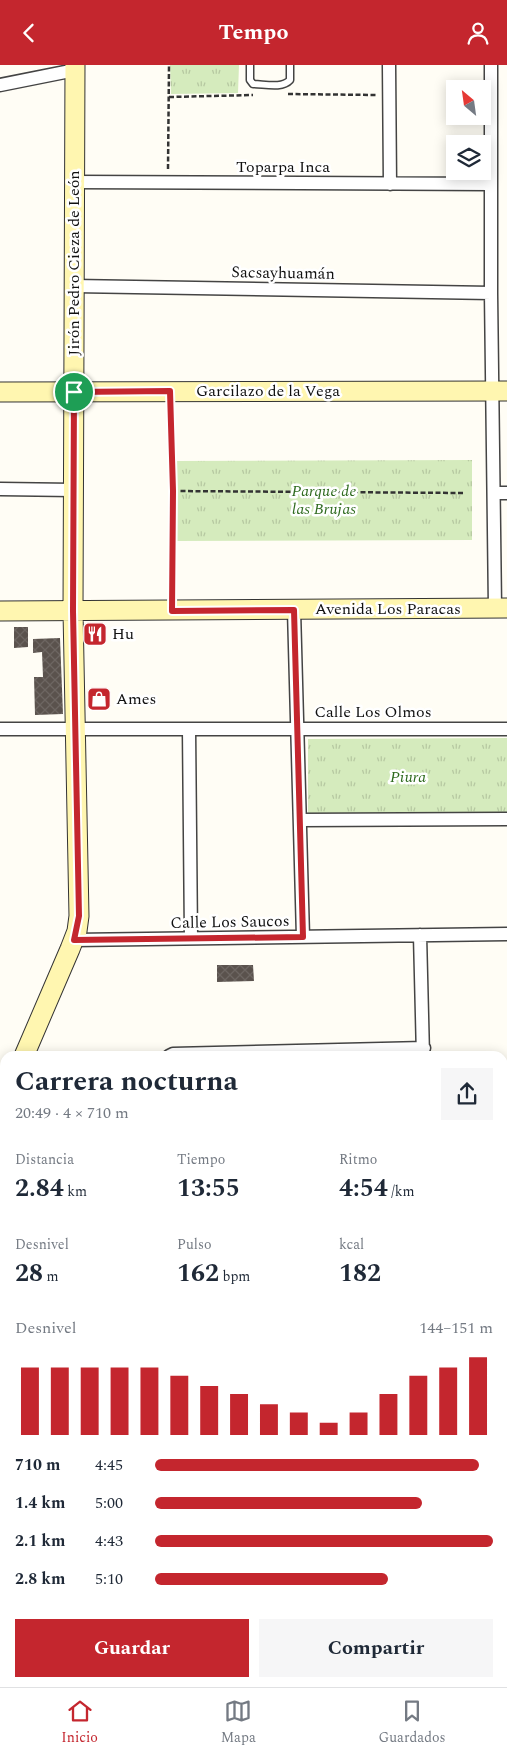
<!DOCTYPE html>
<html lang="es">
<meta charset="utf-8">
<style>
:root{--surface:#fff;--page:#f6f6f7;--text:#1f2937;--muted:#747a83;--line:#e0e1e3;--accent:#c4262e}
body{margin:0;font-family:Spectral,serif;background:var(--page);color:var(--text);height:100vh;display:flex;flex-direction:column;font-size:19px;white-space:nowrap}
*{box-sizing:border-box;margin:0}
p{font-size:16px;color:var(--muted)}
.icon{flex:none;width:28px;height:28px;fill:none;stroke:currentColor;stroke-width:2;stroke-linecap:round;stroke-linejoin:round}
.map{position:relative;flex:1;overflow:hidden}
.drawer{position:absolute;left:0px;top:986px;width:508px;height:636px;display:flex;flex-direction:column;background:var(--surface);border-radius:15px 15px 0 0;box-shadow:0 2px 12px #0003}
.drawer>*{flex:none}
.needle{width:32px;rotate:331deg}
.controls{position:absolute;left:446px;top:15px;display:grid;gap:10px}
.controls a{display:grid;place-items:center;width:45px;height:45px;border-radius:0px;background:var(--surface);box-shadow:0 2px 12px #0003;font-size:25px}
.pin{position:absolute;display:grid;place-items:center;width:42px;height:42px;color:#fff;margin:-21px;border:2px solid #fff;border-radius:50%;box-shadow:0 1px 5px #0007}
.round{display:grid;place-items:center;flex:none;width:52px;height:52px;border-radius:0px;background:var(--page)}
.overview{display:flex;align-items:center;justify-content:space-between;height:85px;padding:0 15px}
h1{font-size:28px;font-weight:700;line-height:38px}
.stats{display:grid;grid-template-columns:repeat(3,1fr);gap:8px;height:85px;padding:5px 15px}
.stats div{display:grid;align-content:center}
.stats b{font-size:25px;font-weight:700}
.stats small{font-size:14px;font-weight:400}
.stats p{font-size:14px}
.chart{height:140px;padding:10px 15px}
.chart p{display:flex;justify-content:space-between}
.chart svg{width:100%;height:90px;margin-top:5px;stroke:var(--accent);stroke-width:6}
.cta{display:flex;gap:10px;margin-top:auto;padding:10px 15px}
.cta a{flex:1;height:58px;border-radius:0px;background:var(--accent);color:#fff;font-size:20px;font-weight:700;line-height:58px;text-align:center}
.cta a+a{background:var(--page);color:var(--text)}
ul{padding:0 15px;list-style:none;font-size:16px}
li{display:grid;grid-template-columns:80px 60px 1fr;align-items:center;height:38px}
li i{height:12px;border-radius:6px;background:var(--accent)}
header{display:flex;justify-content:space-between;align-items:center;height:65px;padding:0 15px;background:var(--accent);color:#fff;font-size:22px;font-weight:700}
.menu{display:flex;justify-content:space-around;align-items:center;height:70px;border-top:1px solid var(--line);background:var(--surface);font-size:14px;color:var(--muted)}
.menu a{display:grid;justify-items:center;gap:2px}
.menu .selected{color:var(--accent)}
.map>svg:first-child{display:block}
.park{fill:url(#park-tufts)}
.pitch{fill:#e6f2cf}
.building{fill:url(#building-cross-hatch)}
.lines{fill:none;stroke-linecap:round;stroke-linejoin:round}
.lane-casing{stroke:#444;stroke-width:9}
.street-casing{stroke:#444;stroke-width:15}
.secondary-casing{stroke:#333;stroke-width:21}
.primary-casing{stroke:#222;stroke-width:22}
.path{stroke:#333;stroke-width:2.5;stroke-dasharray:5 2.5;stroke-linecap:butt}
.lane{stroke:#fff;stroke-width:6}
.street{stroke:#fff;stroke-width:12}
.secondary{stroke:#fff6b0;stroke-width:19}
.primary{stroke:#f9d66b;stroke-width:20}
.route-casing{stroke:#fff;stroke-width:10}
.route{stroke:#c4262e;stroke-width:6}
.labels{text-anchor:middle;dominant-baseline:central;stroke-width:5;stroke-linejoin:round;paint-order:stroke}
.street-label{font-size:16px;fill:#111;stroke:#fff}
.park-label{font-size:16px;font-style:italic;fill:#2f6b1f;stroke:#fff}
.poi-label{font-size:16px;fill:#111;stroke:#fff;text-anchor:start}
</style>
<header><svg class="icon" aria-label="back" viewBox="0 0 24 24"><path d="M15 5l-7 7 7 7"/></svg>Tempo<svg class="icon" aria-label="person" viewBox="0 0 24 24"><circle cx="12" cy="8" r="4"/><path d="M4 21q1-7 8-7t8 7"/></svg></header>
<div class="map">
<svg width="507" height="1622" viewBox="0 0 507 1622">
<defs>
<pattern id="park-tufts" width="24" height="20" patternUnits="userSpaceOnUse" patternTransform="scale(1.25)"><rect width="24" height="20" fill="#d5ebbd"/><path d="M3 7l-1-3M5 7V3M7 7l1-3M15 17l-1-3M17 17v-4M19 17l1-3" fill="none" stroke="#b6c8a1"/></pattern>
<pattern id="building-cross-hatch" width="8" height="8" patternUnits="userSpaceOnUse" patternTransform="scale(1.25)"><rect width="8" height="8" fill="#5a524d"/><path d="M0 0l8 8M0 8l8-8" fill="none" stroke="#6d6662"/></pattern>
</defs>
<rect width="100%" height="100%" fill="#fffdf5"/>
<path class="park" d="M 170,0 L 239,0 L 238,28 L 171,29 Z
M 472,395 L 472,475 L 176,476 L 176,396 Z
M 507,673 L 507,750 L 308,751 L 308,674 Z"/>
<path class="pitch" d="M 0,1570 L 5,1572 L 5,1618 L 19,1618 L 17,1622 L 0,1622 Z"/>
<path class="building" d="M 14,562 L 28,562 L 28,582 L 14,583 Z
M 60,573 L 63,649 L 35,650 L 34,612 L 43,612 L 42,587 L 33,588 L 33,574 Z
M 217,900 L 253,900 L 254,916 L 217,917 Z"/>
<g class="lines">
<g class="lane-casing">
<path id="lane" d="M 250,0 L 250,15 L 253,19 C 264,19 282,24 290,15 L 290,0"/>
</g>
<g class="street-casing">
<path id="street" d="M 389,0 L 390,119
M 491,0 L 491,228 L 495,543
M 0,20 L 75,5
M 74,117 L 491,119
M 74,221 L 491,228
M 0,424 L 74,425
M 494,428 L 507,428
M 294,545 L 303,872
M 0,664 L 507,664
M 189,664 L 191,873
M 300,755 L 507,754
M 420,870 L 423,991
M 74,875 L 507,869
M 169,991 L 173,989 L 424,983
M 502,1102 L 507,1092
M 0,1339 L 5,1342
M 0,1450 L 5,1452
M 71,1622 L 73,1618
M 186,1622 L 188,1618"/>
</g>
<g class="secondary-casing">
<path id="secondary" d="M 0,327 L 507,326
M 0,546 L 507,543
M 24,991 L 70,884 L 77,866 L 79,851 L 73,546 L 75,0
M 0,1049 L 5,1037
M 0,1212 L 5,1214
M 502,1282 L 507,1284
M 502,1431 L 507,1432"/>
</g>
<g class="primary-casing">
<path id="primary" d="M 0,1117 L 5,1119
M 0,1153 L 5,1155
M 0,1191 L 5,1198
M 502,1337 L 507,1339
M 502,1373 L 507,1375"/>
</g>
<path class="path" d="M 288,29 L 378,30
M 169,32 L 253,30
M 168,104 L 169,0
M 170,342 L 173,426 L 172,529
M 173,426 L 465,428"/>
<use href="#lane" class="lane"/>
<use href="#street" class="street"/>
<use href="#secondary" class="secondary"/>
<use href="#primary" class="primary"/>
</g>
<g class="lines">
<g class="route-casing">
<path id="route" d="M 170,326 L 173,426 L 172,546 L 294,545 L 303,872 L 74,875 L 79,851 L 73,546 L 74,327 Z"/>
</g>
<use href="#route" class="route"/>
</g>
<defs>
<g id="restaurant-square" transform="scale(1.25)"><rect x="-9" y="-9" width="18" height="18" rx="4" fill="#c4262e" stroke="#fff"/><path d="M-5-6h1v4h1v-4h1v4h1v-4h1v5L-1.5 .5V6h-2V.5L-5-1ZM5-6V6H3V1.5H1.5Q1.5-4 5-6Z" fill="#fff"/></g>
<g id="shop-square" transform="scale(1.25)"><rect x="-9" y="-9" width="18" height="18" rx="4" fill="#c4262e" stroke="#fff"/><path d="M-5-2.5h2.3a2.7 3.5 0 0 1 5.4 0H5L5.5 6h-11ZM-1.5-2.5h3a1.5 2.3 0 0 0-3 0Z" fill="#fff"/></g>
</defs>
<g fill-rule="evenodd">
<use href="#restaurant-square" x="95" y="569"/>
<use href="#shop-square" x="99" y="634"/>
</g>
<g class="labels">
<g class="street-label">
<text x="283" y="102">Toparpa Inca</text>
<text transform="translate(74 198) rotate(-90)">Jirón Pedro Cieza de León</text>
<text transform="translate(283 208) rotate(1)">Sacsayhuamán</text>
<text x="268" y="326">Garcilazo de la Vega</text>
<text x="388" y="544">Avenida Los Paracas</text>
<text x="373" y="647">Calle Los Olmos</text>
<text transform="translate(230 857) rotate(-1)">Calle Los Saucos</text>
</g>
<g class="park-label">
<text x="324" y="426">Parque de<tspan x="324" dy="18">las Brujas</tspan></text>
<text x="408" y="712">Piura</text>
</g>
<g class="poi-label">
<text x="112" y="569">Hu</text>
<text x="116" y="634">Ames</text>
</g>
</g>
</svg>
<div class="controls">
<a><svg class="needle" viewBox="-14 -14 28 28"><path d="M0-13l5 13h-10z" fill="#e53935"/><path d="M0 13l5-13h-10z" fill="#747a83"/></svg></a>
<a><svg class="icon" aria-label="layers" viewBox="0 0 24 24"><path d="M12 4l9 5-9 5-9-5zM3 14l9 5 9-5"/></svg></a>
</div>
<div class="pin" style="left:74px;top:327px;background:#1e9e55"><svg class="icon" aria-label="arrive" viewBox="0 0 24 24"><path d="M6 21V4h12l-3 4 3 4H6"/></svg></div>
<section class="drawer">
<div class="overview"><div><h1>Carrera nocturna</h1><p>20:49 · 4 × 710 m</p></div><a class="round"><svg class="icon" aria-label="share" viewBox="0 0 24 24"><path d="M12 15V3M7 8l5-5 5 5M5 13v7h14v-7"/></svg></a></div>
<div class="stats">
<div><p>Distancia</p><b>2.84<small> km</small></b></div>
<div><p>Tiempo</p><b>13:55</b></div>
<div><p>Ritmo</p><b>4:54<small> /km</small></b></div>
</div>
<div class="stats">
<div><p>Desnivel</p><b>28<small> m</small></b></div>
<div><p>Pulso</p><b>162<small> bpm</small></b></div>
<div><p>kcal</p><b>182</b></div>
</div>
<div class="chart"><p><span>Desnivel</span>144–151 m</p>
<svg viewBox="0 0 160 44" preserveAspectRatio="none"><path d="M5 44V11M15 44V11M25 44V11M35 44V11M45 44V11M55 44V15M65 44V20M75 44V24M85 44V29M95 44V33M105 44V38M115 44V33M125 44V24M135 44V15M145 44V11M155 44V6"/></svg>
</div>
<ul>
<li><b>710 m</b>4:45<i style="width:96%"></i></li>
<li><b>1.4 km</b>5:00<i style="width:79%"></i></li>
<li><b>2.1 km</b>4:43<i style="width:100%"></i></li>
<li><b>2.8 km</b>5:10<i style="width:69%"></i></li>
</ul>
<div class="cta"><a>Guardar</a><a>Compartir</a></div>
</section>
</div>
<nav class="menu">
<a class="selected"><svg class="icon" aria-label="home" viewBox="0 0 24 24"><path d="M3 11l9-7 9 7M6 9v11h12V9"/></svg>Inicio</a>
<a><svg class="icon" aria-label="map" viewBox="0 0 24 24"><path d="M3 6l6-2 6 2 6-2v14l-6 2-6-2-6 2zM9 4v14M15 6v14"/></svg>Mapa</a>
<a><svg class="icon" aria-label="saved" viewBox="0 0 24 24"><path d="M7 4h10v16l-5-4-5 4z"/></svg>Guardados</a>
</nav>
